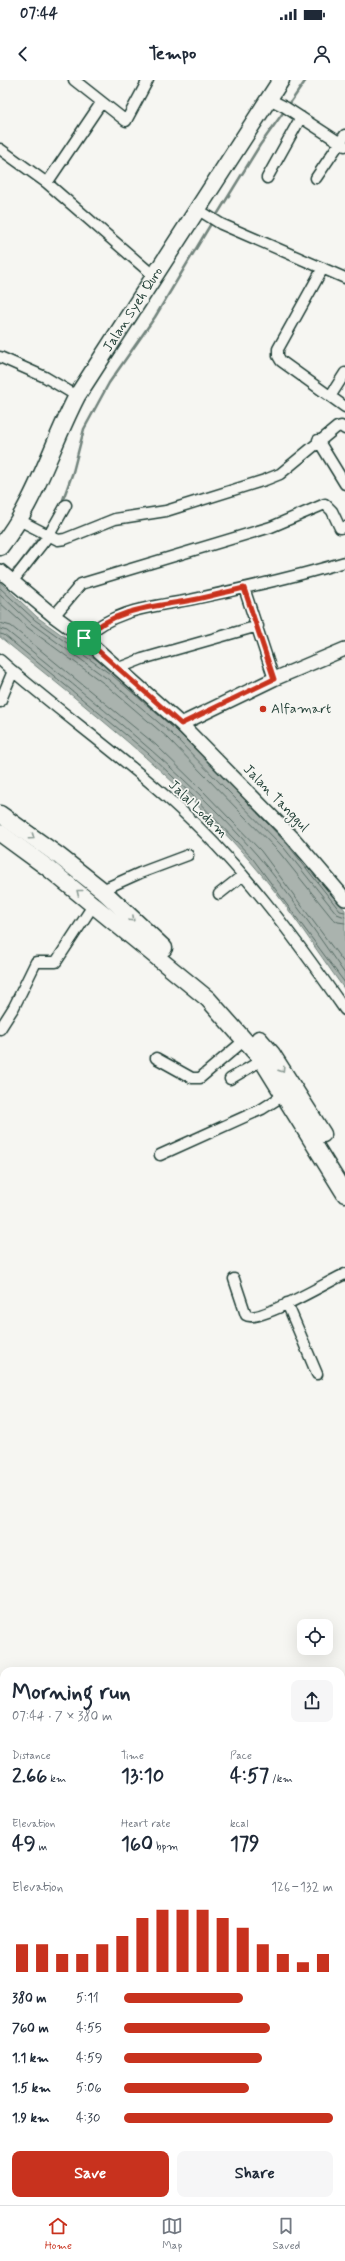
<!DOCTYPE html>
<meta charset="utf-8">
<style>
:root{--surface:#fff;--page:#f6f6f7;--text:#1f2937;--muted:#747a83;--line:#e0e1e3;--accent:#c8321e}
body{margin:0;font-family:Mynerve,sans-serif;background:var(--page);color:var(--text);height:100vh;display:flex;flex-direction:column;font-size:15px;white-space:nowrap}
*{box-sizing:border-box;margin:0}
p{font-size:13px;color:var(--muted)}
.icon{flex:none;width:22px;height:22px;fill:none;stroke:currentColor;stroke-width:2;stroke-linecap:round;stroke-linejoin:round}
.map{position:relative;flex:1;overflow:hidden}
.details{position:absolute;left:0px;top:1587px;width:345px;height:538px;display:flex;flex-direction:column;background:var(--surface);border-radius:12px 12px 0 0;box-shadow:0 4px 16px #0002}
.details>*{flex:none}
.buttons{position:absolute;left:297px;top:1539px;display:grid;gap:8px}
.buttons a{display:grid;place-items:center;width:36px;height:36px;border-radius:8px;background:var(--surface);box-shadow:0 4px 16px #0002;font-size:20px}
.pin{position:absolute;display:grid;place-items:center;width:34px;height:34px;color:#fff;margin:-17px;border-radius:8px;box-shadow:0 2px 6px #0006}
.round{display:grid;place-items:center;flex:none;width:42px;height:42px;border-radius:8px;background:var(--page)}
.overview{display:flex;align-items:center;justify-content:space-between;height:68px;padding:0 12px}
h1{font-size:22px;font-weight:800;line-height:30px}
.figures{display:grid;grid-template-columns:repeat(3,1fr);gap:6px;height:68px;padding:4px 12px}
.figures div{display:grid;align-content:center}
.figures b{font-size:20px;font-weight:800}
.figures small{font-size:11px;font-weight:400}
.figures p{font-size:11px}
.chart{height:112px;padding:8px 12px}
.chart p{display:flex;justify-content:space-between}
.chart svg{width:100%;height:72px;margin-top:4px;stroke:var(--accent);stroke-width:6}
.cta{display:flex;gap:8px;margin-top:auto;padding:8px 12px}
.cta a{flex:1;height:46px;border-radius:8px;background:var(--accent);color:#fff;font-size:16px;font-weight:800;line-height:46px;text-align:center}
.cta a+a{background:var(--page);color:var(--text)}
ul{padding:0 12px;list-style:none;font-size:13px}
li{display:grid;grid-template-columns:64px 48px 1fr;align-items:center;height:30px}
li i{height:10px;border-radius:5px;background:var(--accent)}
.status{display:flex;justify-content:space-between;align-items:center;height:28px;padding:0 20px;background:var(--surface);direction:ltr}
.status svg{height:11px;fill:currentColor}
header{display:flex;justify-content:space-between;align-items:center;height:52px;padding:0 12px;background:var(--surface);font-size:18px;font-weight:800}
.dock{display:flex;justify-content:space-around;align-items:center;height:56px;border-top:1px solid var(--line);background:var(--surface);font-size:11px;color:var(--muted)}
.dock a{display:grid;justify-items:center;gap:2px}
.dock .on{color:var(--accent)}
.map>svg:first-child{display:block}
.water{fill:#aab3ae;stroke:#72847d}
.lines{fill:none;stroke-linecap:round;stroke-linejoin:round}
.shore{stroke:#576c65;stroke-width:1}
.stream{stroke:#72847d;stroke-width:2.5}
.minor-casing{stroke:#1f3d34;stroke-width:13}
.tertiary-casing{stroke:#1f3d34;stroke-width:16}
.primary-casing{stroke:#1f3d34;stroke-width:19}
.minor{stroke:#f6f6f2;stroke-width:10}
.tertiary{stroke:#f6f6f2;stroke-width:13}
.primary{stroke:#f6f6f2;stroke-width:16}
.rail{stroke:#1f3d34;stroke-width:2.5}
.oneway{stroke:#8a9a93}
.route-casing{stroke:#fff;stroke-width:8}
.route{stroke:#c8321e;stroke-width:5}
.poi-dot{fill:#c8321e;stroke:#f6f6f2;stroke-width:1.5}
.labels{text-anchor:middle;dominant-baseline:central;stroke-width:3.5;stroke-linejoin:round;paint-order:stroke}
.street-label{font-size:14px;fill:#1f3d34;stroke:#f6f6f2}
.poi-label{font-size:14px;fill:#1f3d34;stroke:#f6f6f2;text-anchor:start}
</style>
<div class="status"><b>07:44</b><svg viewBox="0 0 49 12"><path d="M0 12V9h3v3zM5 12V6h3v6zM10 12V3h3v9zM15 12V0h3v12zM26 1h20v11H26zM47 4h2v5h-2z"/></svg></div>
<header><svg class="icon" aria-label="back" viewBox="0 0 24 24"><path d="M15 5l-7 7 7 7"/></svg>Tempo<svg class="icon" aria-label="person" viewBox="0 0 24 24"><circle cx="12" cy="8" r="4"/><path d="M4 21q1-7 8-7t8 7"/></svg></header>
<div class="map">
<svg width="345" height="2125" viewBox="0 0 345 2125">
<rect width="100%" height="100%" fill="#f6f6f2"/>
<filter id="ink" filterUnits="userSpaceOnUse"><feTurbulence type="fractalNoise" baseFrequency=".025" numOctaves="2"/><feDisplacementMap in="SourceGraphic" scale="8" xChannelSelector="R" yChannelSelector="G"/><feConvolveMatrix kernelMatrix="1 2 1 2 8 2 1 2 1" color-interpolation-filters="sRGB"/></filter>
<g filter="url(#ink)">
<path class="water" d="M 0,502 L 37,537 L 115,593 L 179,647 L 291,762 L 345,830 L 345,910 C 314,867 285,821 250,781 C 176,696 87,628 0,557 Z"/>
<g class="lines">
<path class="shore" d="M 0,508 L 35,540 L 113,596 L 176,650 L 211,685
M 0,514 L 32,544 L 109,600 L 172,654 L 284,768 L 337,834 L 345,837
M 0,523 L 28,548 L 106,605 L 168,658 L 279,772 L 332,838 L 338,842 L 345,843
M 0,543 L 11,546 L 156,665 L 202,710 L 261,771 L 345,884
M 0,549 L 7,551 C 94,622 183,690 257,775 C 289,813 317,854 345,894
M 0,554 L 4,555 L 148,673 L 194,717 L 253,779 L 345,903
M 246,721 L 288,765 L 340,831 L 345,832"/>
<path class="stream" d="M 288,26 L 306,0
M 215,138 L 260,65 L 285,30
M 61,425 L 73,392 L 84,349 L 109,303 L 155,237 L 212,142
M 10,493 L 17,487 L 41,455"/>
<g class="minor-casing">
<path id="minor" d="M 74,0 L 126,41 L 148,0
M 269,19 L 285,27 L 345,66
M 0,69 L 47,103 L 154,196
M 267,98 L 301,37
M 316,98 L 345,55
M 47,103 L 101,23
M 197,129 L 221,144 L 345,198
M 323,188 L 278,269 L 278,276 L 281,281 L 345,327
M 0,277 L 45,297 L 77,316
M 331,315 L 345,293
M 318,360 L 345,404
M 19,440 L 58,460 L 65,459 L 115,439 L 166,431 L 265,400 L 280,394 L 337,347 L 341,346 L 345,349
M 12,502 L 49,455 L 66,425
M 244,508 L 274,599
M 54,536 L 81,504 L 271,447 L 325,424 L 332,431 L 340,448 L 345,447
M 84,558 C 118,526 160,527 203,517 C 250,507 298,496 345,482
M 0,580 C 55,629 116,671 171,721 C 239,782 293,855 345,930
M 119,588 L 142,579 L 258,546
M 0,622 L 13,591
M 102,810 L 140,793 L 188,775
M 219,814 L 243,795
M 0,949 L 14,927 L 36,882 L 56,882 L 94,824
M 156,978 L 192,998 L 200,998 L 246,959
M 230,999 L 262,980
M 160,1075 L 262,1029 L 284,1015
M 234,1199 L 246,1235 C 258,1244 329,1201 345,1194
M 287,1223 L 317,1294
M 341,1625 L 345,1623
M 0,1722 L 4,1724
M 341,1778 L 345,1779"/>
</g>
<g class="tertiary-casing">
<path id="tertiary" d="M 0,491 L 54,536 L 84,558 L 181,644 L 292,757 L 345,819
M 181,644 L 274,599 L 345,569"/>
</g>
<g class="primary-casing">
<g id="primary">
<path id="s1" d="M 0,467 C 36,422 51,366 77,316 L 281,0"/>
<path d="M 0,734 L 59,776 L 102,810 L 164,868"/>
<path d="M 0,753 L 48,788 L 208,919 L 262,980 L 345,1114"/>
<path d="M 259,959 L 272,974 L 323,1054"/>
</g>
</g>
<use href="#minor" class="minor"/>
<use href="#tertiary" class="tertiary"/>
<use href="#primary" class="primary"/>
<path class="rail" d="M 0,1760 L 4,1763
M 0,1770 L 4,1773
M 341,2024 L 345,2028
M 341,2033 L 345,2037"/>
</g>
<defs><path id="oneway-chevron" d="M-2-3.5L2.5 0L-2 3.5" fill="none" stroke-width="1.6" stroke-linecap="round" stroke-linejoin="round"/></defs>
<g class="oneway">
<use href="#oneway-chevron" transform="translate(32 757) rotate(35)"/>
<use href="#oneway-chevron" transform="translate(79 812) rotate(-141)"/>
<use href="#oneway-chevron" transform="translate(132 839) rotate(43)"/>
<use href="#oneway-chevron" transform="translate(282 990) rotate(57)"/>
</g>
</g>
<g class="lines" filter="url(#ink)">
<g class="route-casing">
<path id="route" d="M 244,508 L 274,599 L 181,644 L 84,558 C 113,530 148,527 187,521 C 206,518 225,512 244,508 Z"/>
</g>
<use href="#route" class="route"/>
</g>
<circle class="poi-dot" cx="263" cy="629" r="4"/>
<g class="labels">
<g class="street-label">
<text stroke="none"><textPath href="#s1" startOffset="273">Jalan Syeh Quro</textPath></text>
<text transform="translate(276 718) rotate(46)">Jalan Tanggul</text>
<text transform="translate(198 729) rotate(44)">Jalal Lodam</text>
</g>
<g class="poi-label">
<text x="271" y="629">Alfamart</text>
</g>
</g>
</svg>
<div class="buttons">
<a><svg class="icon" aria-label="locate" viewBox="0 0 24 24"><circle cx="12" cy="12" r="6"/><path d="M12 2v4M12 18v4M2 12h4M18 12h4"/></svg></a>
</div>
<div class="pin" style="left:84px;top:558px;background:#1e9e55"><svg class="icon" aria-label="arrive" viewBox="0 0 24 24"><path d="M6 21V4h12l-3 4 3 4H6"/></svg></div>
<section class="details">
<div class="overview"><div><h1>Morning run</h1><p>07:44 · 7 × 380 m</p></div><a class="round"><svg class="icon" aria-label="share" viewBox="0 0 24 24"><path d="M12 15V3M7 8l5-5 5 5M5 13v7h14v-7"/></svg></a></div>
<div class="figures">
<div><p>Distance</p><b>2.66<small> km</small></b></div>
<div><p>Time</p><b>13:10</b></div>
<div><p>Pace</p><b>4:57<small> /km</small></b></div>
</div>
<div class="figures">
<div><p>Elevation</p><b>49<small> m</small></b></div>
<div><p>Heart rate</p><b>160<small> bpm</small></b></div>
<div><p>kcal</p><b>179</b></div>
</div>
<div class="chart"><p><span>Elevation</span>126–132 m</p>
<svg viewBox="0 0 160 44" preserveAspectRatio="none"><path d="M5 44V27M15 44V27M25 44V33M35 44V33M45 44V27M55 44V22M65 44V11M75 44V6M85 44V6M95 44V6M105 44V11M115 44V17M125 44V27M135 44V33M145 44V38M155 44V33"/></svg>
</div>
<ul>
<li><b>380 m</b>5:11<i style="width:57%"></i></li>
<li><b>760 m</b>4:55<i style="width:70%"></i></li>
<li><b>1.1 km</b>4:59<i style="width:66%"></i></li>
<li><b>1.5 km</b>5:06<i style="width:60%"></i></li>
<li><b>1.9 km</b>4:30<i style="width:100%"></i></li>
</ul>
<div class="cta"><a>Save</a><a>Share</a></div>
</section>
</div>
<nav class="dock">
<a class="on"><svg class="icon" aria-label="home" viewBox="0 0 24 24"><path d="M3 11l9-7 9 7M6 9v11h12V9"/></svg>Home</a>
<a><svg class="icon" aria-label="map" viewBox="0 0 24 24"><path d="M3 6l6-2 6 2 6-2v14l-6 2-6-2-6 2zM9 4v14M15 6v14"/></svg>Map</a>
<a><svg class="icon" aria-label="saved" viewBox="0 0 24 24"><path d="M7 4h10v16l-5-4-5 4z"/></svg>Saved</a>
</nav>
